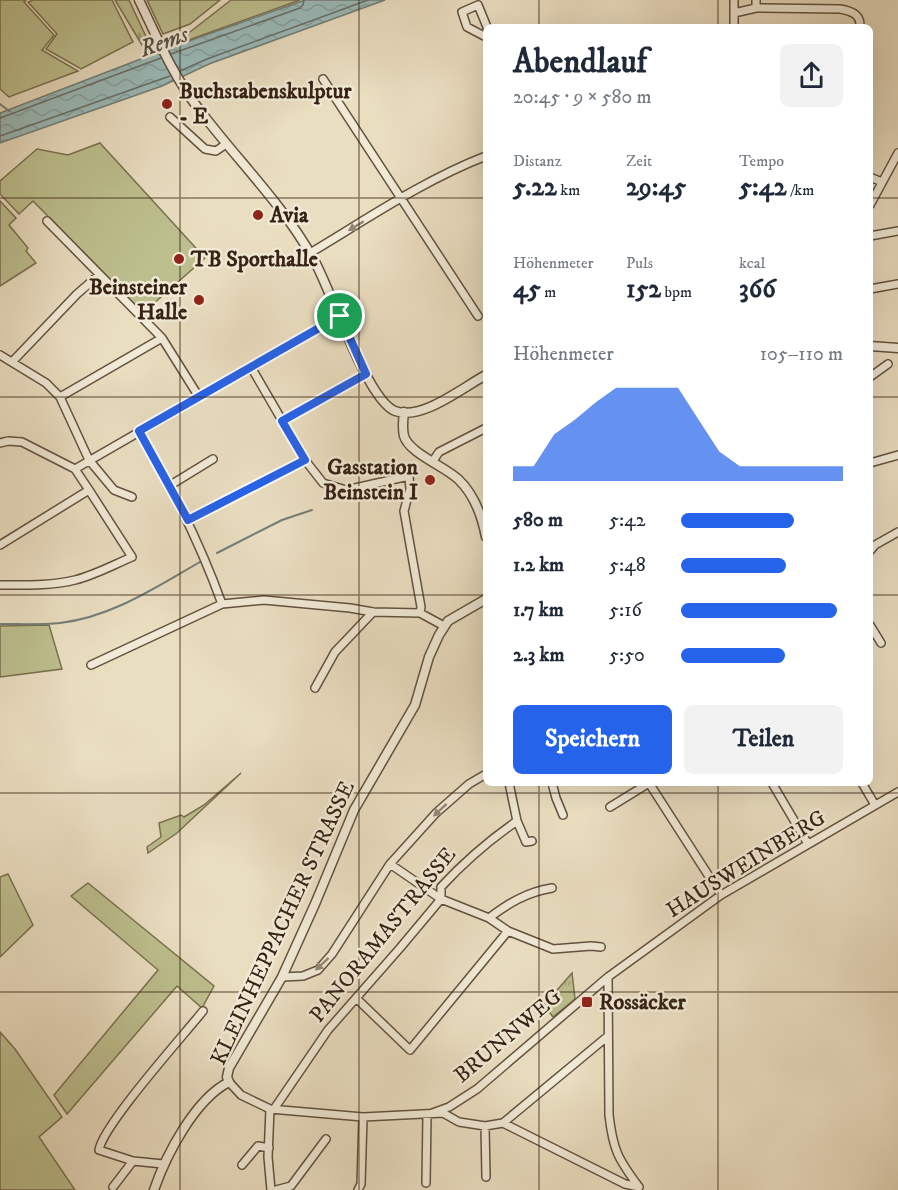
<!DOCTYPE html>
<html lang="de">
<meta charset="utf-8">
<style>
:root{--surface:#fff;--page:#f2f2f3;--text:#1f2937;--muted:#747a83;--accent:#2563eb}
body{margin:0;font-family:"IM FELL DW Pica",serif;background:var(--page);color:var(--text);height:100vh;display:flex;flex-direction:column;font-size:22px;white-space:nowrap}
*{box-sizing:border-box;margin:0}
p{font-size:20px;color:var(--muted)}
.icon{flex:none;width:33px;height:33px;fill:none;stroke:currentColor;stroke-width:2;stroke-linecap:round;stroke-linejoin:round}
.map{position:relative;flex:1;overflow:hidden}
.sheet{position:absolute;left:483px;top:24px;width:390px;height:762px;display:flex;flex-direction:column;background:var(--surface);border-radius:9px;box-shadow:0 6px 24px #0002}
.sheet>*{flex:none}
.pin{position:absolute;display:grid;place-items:center;width:51px;height:51px;color:#fff;margin:-26px;border:3px solid #fff;border-radius:50%;box-shadow:0 2px 6px #0007}
.round{display:grid;place-items:center;flex:none;width:63px;height:63px;border-radius:9px;background:var(--page)}
.summary{display:flex;align-items:center;justify-content:space-between;height:102px;padding:0 30px}
h1{font-size:33px;font-weight:700;line-height:45px}
.figures{display:grid;grid-template-columns:repeat(3,1fr);gap:9px;height:102px;padding:6px 30px}
.figures div{display:grid;align-content:center}
.figures b{font-size:26px;font-weight:700}
.figures small{font-size:16px;font-weight:400}
.figures p{font-size:16px}
.chart{height:168px;padding:12px 30px}
.chart p{display:flex;justify-content:space-between}
.chart svg{width:100%;height:108px;margin-top:6px;fill:var(--accent);opacity:.7}
.primary-button{display:flex;gap:12px;margin-top:auto;padding:12px 30px}
.primary-button a{flex:1;height:69px;border-radius:9px;background:var(--accent);color:#fff;font-size:24px;font-weight:700;line-height:69px;text-align:center}
.primary-button a+a{background:var(--page);color:var(--text)}
ul{padding:0 30px;list-style:none;font-size:20px}
li{display:grid;grid-template-columns:96px 72px 1fr;align-items:center;height:45px}
li i{height:15px;border-radius:8px;background:var(--accent)}
.map>svg:first-child{display:block}
.green{fill:#bdbf8e;stroke:#7a7051;stroke-width:1.5}
.forest{fill:url(#forest-firs);stroke:#7a7051;stroke-width:1.5}
.park{fill:url(#park-tufts);stroke:#7a7051;stroke-width:1.5}
.water{fill:url(#water-waves);stroke:#727e78;stroke-width:1.5}
.lines{fill:none;stroke-linecap:round;stroke-linejoin:round}
.shore{stroke:#686e67;stroke-width:1.5}
.stream{stroke:#727e78;stroke-width:2}
.minor-casing{stroke:#63513f;stroke-width:10}
.tertiary-casing{stroke:#63513f;stroke-width:11}
.minor{stroke:#f1ead7;stroke-width:7}
.tertiary{stroke:#f1ead7;stroke-width:8}
.oneway{fill:#948676}
.route-casing{stroke:#fff;stroke-width:12}
.route{stroke:#2563eb;stroke-width:8}
.grid{fill:none;stroke:#362214;stroke-width:1.5;stroke-opacity:0.55}
.poi-dot{fill:#8f2418;stroke:#f1ead7;stroke-width:2}
.labels{text-anchor:middle;dominant-baseline:central;stroke-width:5;stroke-linejoin:round;paint-order:stroke}
.poi-label{font-size:22px;font-weight:bold;fill:#362214;stroke:#f1ead7;text-anchor:start}
.street-label{font-size:22px;fill:#362214;stroke:#f1ead7}
.water-label{font-size:24px;font-style:italic;fill:#545046;stroke:#f1ead7}
</style>
<div class="map">
<svg width="898" height="1190" viewBox="0 0 898 1190">
<defs>
<pattern id="forest-firs" width="22" height="20" patternUnits="userSpaceOnUse" patternTransform="scale(1.5)"><rect width="22" height="20" fill="#bdbf8e"/><path d="M5 1l3.5 6h-7zM16 11l3.5 6h-7z" fill="#a3a47a"/></pattern>
<pattern id="park-tufts" width="24" height="20" patternUnits="userSpaceOnUse" patternTransform="scale(1.5)"><rect width="24" height="20" fill="#bdbf8e"/><path d="M3 7l-1-3M5 7V3M7 7l1-3M15 17l-1-3M17 17v-4M19 17l1-3" fill="none" stroke="#a3a47a"/></pattern>
<pattern id="water-waves" width="16" height="10" patternUnits="userSpaceOnUse" patternTransform="scale(1.5)"><rect width="16" height="10" fill="#9abbba"/><path d="M0 5q4-4 8 0t8 0" fill="none" stroke="#85a09f"/></pattern>
</defs>
<rect width="100%" height="100%" fill="#eadec1"/>
<filter id="stains"><feTurbulence type="fractalNoise" baseFrequency=".00333" numOctaves="4"/><feColorMatrix values="0 0 0 0 .2 0 0 0 0 .09 0 0 0 0 .02 0 0 0 .5 -.17"/></filter>
<radialGradient id="worn" r=".72"><stop offset=".6" stop-color="#630" stop-opacity="0"/><stop offset="1" stop-color="#630" stop-opacity=".3"/></radialGradient>
<path class="green" d="M 0,0 L 26,0 L 24,2 L 54,35 L 42,50 L 78,71 L 9,97 L 0,89 Z
M 33,0 L 112,0 L 133,42 L 81,69 L 46,49 L 57,34 L 28,2 Z
M 147,0 L 220,0 L 190,24 L 163,34 Z
M 231,0 L 300,0 L 172,46 Z
M 100,143 L 205,258 L 143,313 L 33,201 L 19,214 L 0,194 L 0,181 L 37,149 L 68,155 Z
M 0,201 L 16,218 L 9,225 L 28,248 L 26,251 L 36,263 L 0,286 Z
M 49,625 L 62,669 L 0,677 L 0,626 Z
M 241,773 L 177,833 L 148,853 L 147,847 L 161,837 L 159,823 L 181,815 L 184,817 L 204,805 Z
M 8,874 L 33,925 L 0,957 L 0,877 Z
M 88,883 L 214,986 L 202,1008 L 177,986 L 67,1114 L 54,1095 L 158,970 L 71,896 Z
M 0,1032 L 15,1049 L 62,1117 L 39,1137 L 75,1190 L 0,1190 Z"/>
<path class="forest" d="M 115,0 L 129,0 L 149,43 L 142,45 Z"/>
<path class="park" d="M 572,973 L 575,999 L 553,1017 L 544,1005 Z"/>
<path class="water" d="M 305,0 L 385,0 L 209,64 L 162,86 L 0,143 L 0,113 L 172,47 Z"/>
<g class="lines">
<path class="shore" d="M 171,54 L 300,8 L 303,5 L 304,0
M 180,71 L 207,59 L 368,0
M 0,118 L 161,58
M 0,136 L 170,76"/>
<path class="stream" d="M 0,104 L 9,111
M 217,553 L 282,520 L 312,510
M 0,624 C 20,624 41,625 60,623 C 112,617 156,587 200,562"/>
<g class="minor-casing">
<path id="minor" d="M 756,8 L 840,9 C 851,11 861,14 860,27
M 734,13 L 756,8 L 756,0
M 734,27 L 734,0
M 486,37 L 467,27 L 462,12 L 478,5 L 487,27
M 323,79 L 478,316
M 170,117 L 205,149 L 216,151 L 226,144
M 870,177 L 882,182
M 870,205 L 898,153
M 47,221 L 162,338 L 199,397
M 870,236 L 898,231
M 310,253 C 367,219 424,180 486,156
M 870,289 L 898,284
M 0,355 L 46,383 L 60,397 L 89,460 L 114,490 L 132,497
M 13,361 L 77,294 L 99,275
M 251,367 L 305,460 L 323,483 L 346,490 L 409,476 L 410,489 L 404,511 L 421,607 L 420,613
M 870,377 L 888,364
M 60,397 L 162,338
M 282,421 L 366,374
M 139,431 C 172,487 200,543 222,604
M 0,443 L 8,441 L 22,442 L 75,469 L 89,490 L 0,545
M 433,461 L 439,452 L 486,428
M 870,463 L 898,455
M 75,469 L 340,316
M 169,486 L 213,459
M 188,520 L 305,460
M 870,551 L 875,545 L 898,532
M 0,585 C 24,585 51,586 75,580 C 95,575 113,565 132,557 L 89,490
M 870,625 L 881,643
M 91,665 L 222,604 L 264,600 L 350,608 L 373,612 L 420,613 L 444,626
M 315,688 L 335,652 L 373,612
M 509,783 L 517,821
M 552,783 L 556,798 L 563,815
M 772,783 L 808,844
M 862,783 L 875,805
M 610,807 L 649,783 L 721,895
M 390,864 L 441,899 L 489,918 L 508,931 L 553,949 L 591,946 L 601,947
M 489,918 C 509,903 527,892 552,888
M 282,977 L 303,976 L 318,970 L 332,954 L 390,864 L 436,813 L 469,784 L 486,774
M 608,977 L 609,1115 C 613,1150 618,1159 639,1187
M 356,998 L 410,1050 L 508,931
M 229,1082 L 241,1095 L 270,1109 L 363,1117 L 443,1113 L 459,1122 L 485,1126 L 503,1123
M 270,1109 L 268,1157 L 271,1190
M 274,1109 L 328,1030 L 400,948 L 441,899 L 441,887 C 465,861 488,841 517,821 L 526,842 L 532,841
M 427,1115 L 449,1107 L 477,1089 L 608,977 L 721,895 L 898,792
M 503,1123 L 625,1184 L 639,1187
M 503,1123 L 608,1036
M 485,1126 L 486,1177
M 163,1164 L 133,1161 L 99,1150 C 103,1125 183,1036 203,1011
M 242,1165 L 258,1146 L 269,1148
M 426,1183 L 427,1115
M 113,1187 L 133,1161
M 276,1190 L 291,1186 L 326,1139
M 358,1190 L 361,1184 L 363,1117"/>
</g>
<g class="tertiary-casing">
<path id="tertiary" d="M 139,0 C 157,37 173,76 198,108 C 236,159 283,204 314,260 C 331,290 367,400 395,411 C 422,421 463,387 486,375
M 870,346 L 898,348
M 404,412 C 403,420 402,428 404,436 C 409,453 444,466 458,479 C 474,494 482,516 486,537
M 154,1190 C 166,1155 195,1099 229,1082 L 227,1077 L 229,1068 L 282,977 L 315,904 L 354,810 L 415,705 L 429,657 L 439,635 L 448,621 L 486,599"/>
</g>
<use href="#minor" class="minor"/>
<use href="#tertiary" class="tertiary"/>
</g>
<defs><path id="oneway-solid" d="M-6-.8H1V-3.2L6.5 0L1 3.2V.8H-6Z" transform="scale(1.5)"/></defs>
<g class="oneway">
<use href="#oneway-solid" transform="translate(356 226) rotate(149)"/>
<use href="#oneway-solid" transform="translate(440 810) rotate(137)"/>
<use href="#oneway-solid" transform="translate(322 964) rotate(137)"/>
</g>
<g class="lines">
<g class="route-casing">
<path id="route" d="M 340,316 L 366,374 L 282,421 L 305,460 L 188,520 L 139,431 Z"/>
</g>
<use href="#route" class="route"/>
</g>
<path class="grid" d="M 180,0 L 180,1190M 359,0 L 359,1190M 539,0 L 539,27M 718,0 L 718,27M 0,198 L 486,198M 870,198 L 898,198M 0,397 L 486,397M 870,397 L 898,397M 0,595 L 486,595M 870,595 L 898,595M 539,783 L 539,1190M 718,783 L 718,1190M 0,793 L 898,793M 0,992 L 898,992"/>
<g class="poi-dot">
<circle cx="167" cy="104" r="6"/>
<circle cx="258" cy="215" r="6"/>
<circle cx="179" cy="259" r="6"/>
<circle cx="199" cy="300" r="6"/>
<circle cx="430" cy="480" r="6"/>
<rect x="581" y="996" width="12" height="12" rx="3"/>
</g>
<g class="labels">
<g class="poi-label">
<text x="179" y="91">Buchstabenskulptur<tspan x="179" dy="25">- E</tspan></text>
<text x="270" y="215">Avia</text>
<text x="191" y="259">TB Sporthalle</text>
<text x="187" y="287" text-anchor="end">Beinsteiner<tspan x="187" dy="25">Halle</tspan></text>
<text x="418" y="467" text-anchor="end">Gasstation<tspan x="418" dy="25">Beinstein I</tspan></text>
<text x="599" y="1002">Rossäcker</text>
</g>
<g class="street-label">
<text transform="translate(746 864) rotate(-32)">HAUSWEINBERG</text>
<text transform="translate(283 923) rotate(-65)">KLEINHEPPACHER STRASSE</text>
<text transform="translate(383 935) rotate(-51)">PANORAMASTRASSE</text>
<text transform="translate(508 1036) rotate(-40)">BRUNNWEG</text>
</g>
<g class="water-label">
<text transform="translate(164 42) rotate(-20)">Rems</text>
</g>
</g>
<rect width="100%" height="100%" filter="url(#stains)"/>
<rect width="100%" height="100%" fill="url(#worn)"/>
</svg>
<div class="pin" style="left:340px;top:316px;background:#1e9e55"><svg class="icon" aria-label="arrive" viewBox="0 0 24 24"><path d="M6 21V4h12l-3 4 3 4H6"/></svg></div>
<section class="sheet">
<div class="summary"><div><h1>Abendlauf</h1><p>20:45 · 9 × 580 m</p></div><a class="round"><svg class="icon" aria-label="share" viewBox="0 0 24 24"><path d="M12 15V3M7 8l5-5 5 5M5 13v7h14v-7"/></svg></a></div>
<div class="figures">
<div><p>Distanz</p><b>5.22<small> km</small></b></div>
<div><p>Zeit</p><b>29:45</b></div>
<div><p>Tempo</p><b>5:42<small> /km</small></b></div>
</div>
<div class="figures">
<div><p>Höhenmeter</p><b>45<small> m</small></b></div>
<div><p>Puls</p><b>152<small> bpm</small></b></div>
<div><p>kcal</p><b>366</b></div>
</div>
<div class="chart"><p><span>Höhenmeter</span>105–110 m</p>
<svg viewBox="0 0 160 44" preserveAspectRatio="none"><path d="M0 44V38L10 38L20 25L30 19L40 12L50 6L60 6L70 6L80 6L90 19L100 32L110 38L120 38L130 38L140 38L150 38L160 38V44z"/></svg>
</div>
<ul>
<li><b>580 m</b>5:42<i style="width:70%"></i></li>
<li><b>1.2 km</b>5:48<i style="width:65%"></i></li>
<li><b>1.7 km</b>5:16<i style="width:96%"></i></li>
<li><b>2.3 km</b>5:50<i style="width:64%"></i></li>
</ul>
<div class="primary-button"><a>Speichern</a><a>Teilen</a></div>
</section>
</div>
